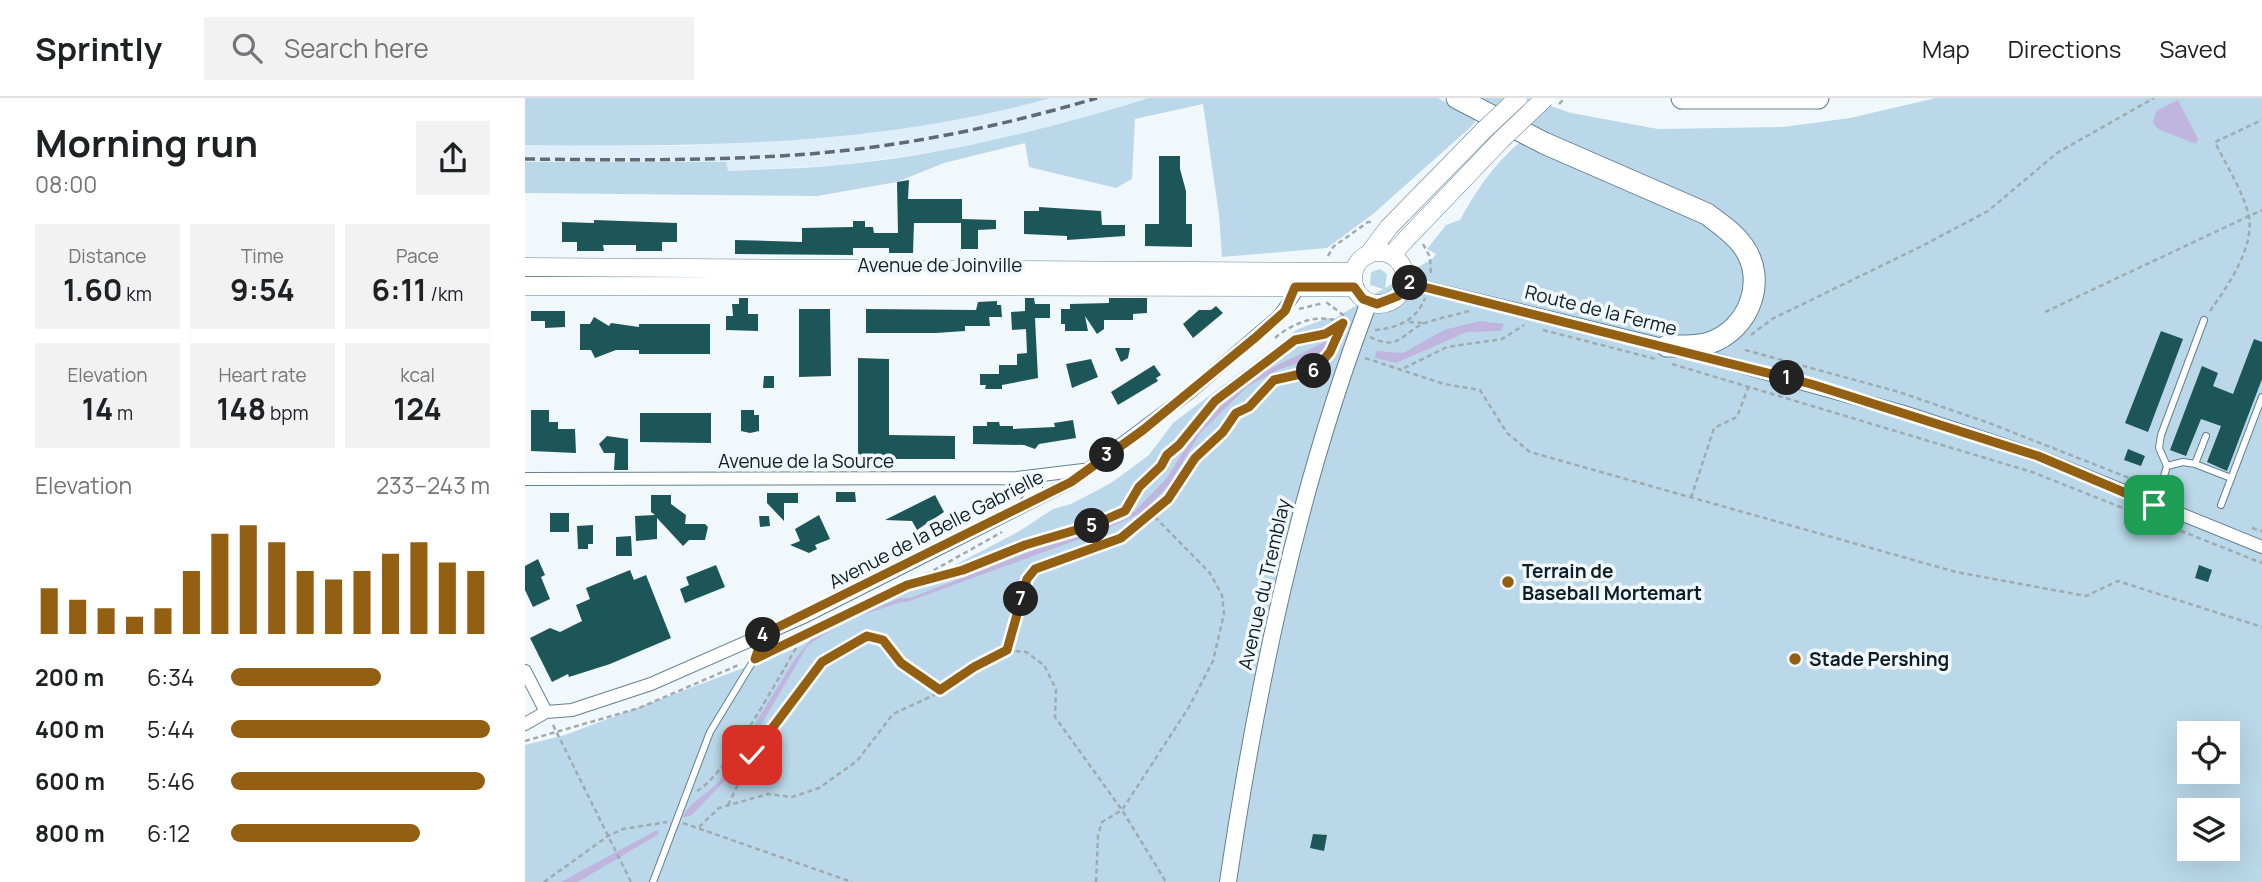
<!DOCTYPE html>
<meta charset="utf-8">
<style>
:root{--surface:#fff;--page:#f2f2f2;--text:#202124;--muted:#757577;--line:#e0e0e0;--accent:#935f12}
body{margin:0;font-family:Manrope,sans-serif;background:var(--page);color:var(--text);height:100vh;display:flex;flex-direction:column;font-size:26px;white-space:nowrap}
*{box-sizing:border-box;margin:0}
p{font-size:23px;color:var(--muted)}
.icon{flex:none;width:38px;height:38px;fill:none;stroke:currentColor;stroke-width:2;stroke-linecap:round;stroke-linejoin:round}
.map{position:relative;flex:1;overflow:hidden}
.side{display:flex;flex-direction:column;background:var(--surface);width:525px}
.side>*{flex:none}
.fabs{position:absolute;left:1652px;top:623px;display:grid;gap:14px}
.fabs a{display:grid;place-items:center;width:63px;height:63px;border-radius:0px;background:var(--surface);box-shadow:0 7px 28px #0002;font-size:35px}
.pin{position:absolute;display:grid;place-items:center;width:60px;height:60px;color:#fff;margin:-30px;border-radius:14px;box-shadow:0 4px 10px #0006}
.km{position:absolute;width:35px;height:35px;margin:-18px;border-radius:50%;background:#222;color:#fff;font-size:19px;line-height:35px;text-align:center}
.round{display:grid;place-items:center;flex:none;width:74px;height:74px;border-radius:0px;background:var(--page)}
.headline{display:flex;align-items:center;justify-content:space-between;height:119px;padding:0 35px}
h1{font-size:38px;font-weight:700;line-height:52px}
.stats{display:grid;grid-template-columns:repeat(3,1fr);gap:10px;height:119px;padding:7px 35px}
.stats div{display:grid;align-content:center;border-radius:0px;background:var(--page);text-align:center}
.stats b{font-size:30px;font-weight:700}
.stats small{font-size:19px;font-weight:400}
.stats p{font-size:19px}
.chart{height:196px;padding:14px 35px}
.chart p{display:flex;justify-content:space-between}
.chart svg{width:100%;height:126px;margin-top:7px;stroke:var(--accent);stroke-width:6}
ul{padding:0 35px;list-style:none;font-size:23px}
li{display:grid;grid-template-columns:112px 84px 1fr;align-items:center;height:52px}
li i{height:18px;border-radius:9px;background:var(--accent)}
header{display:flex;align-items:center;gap:42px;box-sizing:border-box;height:98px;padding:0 35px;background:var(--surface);border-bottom:2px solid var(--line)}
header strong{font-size:33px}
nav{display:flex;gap:38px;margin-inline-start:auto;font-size:24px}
.search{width:490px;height:63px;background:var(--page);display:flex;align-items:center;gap:18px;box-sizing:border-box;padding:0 24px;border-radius:0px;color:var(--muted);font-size:26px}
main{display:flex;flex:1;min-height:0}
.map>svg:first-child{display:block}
.built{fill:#dfeff9}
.green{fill:#bad8e9;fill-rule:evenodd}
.water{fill:#c0b5de}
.building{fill:#1d5659}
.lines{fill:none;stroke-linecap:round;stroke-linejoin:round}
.service-casing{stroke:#628193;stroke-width:8}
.minor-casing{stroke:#628193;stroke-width:14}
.secondary-casing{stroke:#628193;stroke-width:18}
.primary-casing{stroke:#628193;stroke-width:19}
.motorway-casing{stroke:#628193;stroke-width:23}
.path{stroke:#a1aaaf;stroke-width:2.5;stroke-dasharray:5 3.5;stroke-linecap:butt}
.service{stroke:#fff;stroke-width:6}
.minor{stroke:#fff;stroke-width:12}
.secondary{stroke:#fff;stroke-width:16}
.primary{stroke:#fff;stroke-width:18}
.motorway{stroke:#fff;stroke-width:21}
.rail{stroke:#606a70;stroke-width:3.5;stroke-dasharray:10 5;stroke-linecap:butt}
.primary-bridge-casing{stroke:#628193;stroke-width:19;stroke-linecap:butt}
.path-bridge{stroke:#a1aaaf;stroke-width:2.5;stroke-dasharray:5 3.5;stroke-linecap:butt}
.primary-bridge{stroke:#fff;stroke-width:18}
.route-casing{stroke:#fff;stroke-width:14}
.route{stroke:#935f12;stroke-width:9}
.poi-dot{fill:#935f12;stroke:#f1f8fc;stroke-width:2.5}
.labels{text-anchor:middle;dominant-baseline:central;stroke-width:7;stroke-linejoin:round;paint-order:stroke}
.street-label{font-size:19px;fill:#0f1c23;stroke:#f1f8fc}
.poi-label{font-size:19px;font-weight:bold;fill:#0f1c23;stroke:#f1f8fc;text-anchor:start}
</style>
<header>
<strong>Sprintly</strong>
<div class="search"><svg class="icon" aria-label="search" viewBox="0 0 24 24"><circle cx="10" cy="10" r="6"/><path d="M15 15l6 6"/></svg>Search here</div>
<nav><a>Map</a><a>Directions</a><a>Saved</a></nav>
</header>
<main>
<section class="side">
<div class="headline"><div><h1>Morning run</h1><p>08:00</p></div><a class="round"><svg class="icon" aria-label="share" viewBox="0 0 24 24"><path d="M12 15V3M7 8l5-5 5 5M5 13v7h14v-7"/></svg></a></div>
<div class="stats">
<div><p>Distance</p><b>1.60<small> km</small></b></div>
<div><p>Time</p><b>9:54</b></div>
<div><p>Pace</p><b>6:11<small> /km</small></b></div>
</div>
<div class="stats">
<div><p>Elevation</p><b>14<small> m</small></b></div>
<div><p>Heart rate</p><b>148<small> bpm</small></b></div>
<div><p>kcal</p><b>124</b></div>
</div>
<div class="chart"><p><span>Elevation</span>233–243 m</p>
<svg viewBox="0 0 160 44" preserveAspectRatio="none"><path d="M5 44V28M15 44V32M25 44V35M35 44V38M45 44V35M55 44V22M65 44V9M75 44V6M85 44V12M95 44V22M105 44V25M115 44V22M125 44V16M135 44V12M145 44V19M155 44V22"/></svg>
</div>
<ul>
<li><b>200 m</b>6:34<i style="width:58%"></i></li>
<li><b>400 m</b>5:44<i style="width:100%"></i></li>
<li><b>600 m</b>5:46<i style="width:98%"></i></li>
<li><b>800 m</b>6:12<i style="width:73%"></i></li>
</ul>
</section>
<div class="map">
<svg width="1737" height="784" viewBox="0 0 1737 784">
<rect width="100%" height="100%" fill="#f1f8fc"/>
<path class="built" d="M 525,0 L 624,0 L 500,36 L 415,53 L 315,67 L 203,73 L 200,64 L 0,64 L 0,47 L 159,48 L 347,35 Z"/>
<path class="green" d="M 0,0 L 525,0 C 355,48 175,49 0,47 Z
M 624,0 L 913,0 L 951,21 L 948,27 L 848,116 L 802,150 L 697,159 L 694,117 L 678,6 L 610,21 L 607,81 L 591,90 L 504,69 L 500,45 L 419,65 L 372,84 L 292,98 L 0,95 L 0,64 L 201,64 L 203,73 C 240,71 278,71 315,67 C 421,57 523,31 624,0 Z
M 949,0 L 1003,0 L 1046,15 L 1133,31 L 1258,29 L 1325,20 L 1411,0 L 1737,0 L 1737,784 L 0,784 L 0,647 L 40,637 L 269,551 L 493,434 L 528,411 L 546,406 L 586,385 L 624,357 L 648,325 L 773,231 L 803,220 L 807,222 L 858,191 L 845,187 L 846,174 L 855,171 L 862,176 L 860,190 L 908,160 L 911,156 L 902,151 L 921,127 L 935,122 C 952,91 973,60 1002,39 ZM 1664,635 L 1703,635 L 1703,674 L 1664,674 ZM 1664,712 L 1703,712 L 1703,751 L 1664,751 Z"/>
<path class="water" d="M 1653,2 L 1673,41 L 1671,46 L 1633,31 L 1628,25 L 1631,13 Z
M 955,223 L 979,226 L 976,233 L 942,234 L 871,265 L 850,260 L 851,253 L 878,255 L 919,232 Z
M 806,241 L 808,246 L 786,261 L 755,271 L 723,288 L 676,334 L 644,387 L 618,414 L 579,432 L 382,504 L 376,504 L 320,523 L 283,547 L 209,673 L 167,717 L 158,720 C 158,709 187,693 195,682 L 270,561 L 287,540 L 317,522 L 376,500 L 385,500 L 610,413 L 641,381 L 678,323 L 706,297 L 728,279 Z
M 132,732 L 134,736 L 53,784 L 36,784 Z"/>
<path class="building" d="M 634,58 L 655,58 L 655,71 L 661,93 L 661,126 L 667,126 L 667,149 L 620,148 L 620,126 L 634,126 Z
M 384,82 L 383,101 L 437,101 L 437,121 L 471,122 L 471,131 L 453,132 L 453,151 L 436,151 L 436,125 L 389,125 L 388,155 L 364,155 L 364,150 L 328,150 L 328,157 L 210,156 L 210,142 L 277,144 L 277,130 L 328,129 L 328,123 L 340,123 L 340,129 L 348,129 L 349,135 L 373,135 L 372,84 Z
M 514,109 L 576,113 L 577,127 L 600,127 L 600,138 L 542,142 L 542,138 L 499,136 L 499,113 L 514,113 Z
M 69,122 L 152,125 L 152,144 L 137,144 L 137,153 L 111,153 L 111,147 L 78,147 L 79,153 L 52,153 L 52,144 L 37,144 L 37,124 L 69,125 Z
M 214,200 L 223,200 L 223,216 L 233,216 L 233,233 L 201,232 L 201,218 L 208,218 L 207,206 L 214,206 Z
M 500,200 L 509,200 L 510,206 L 525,206 L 525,220 L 510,220 L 513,280 L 477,287 L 477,291 L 460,291 L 461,287 L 455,287 L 455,276 L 474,276 L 474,267 L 492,267 L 492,256 L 502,255 L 501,231 L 487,232 L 486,214 L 500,213 Z
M 584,200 L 622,200 L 622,215 L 608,216 L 608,222 L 579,222 L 579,231 L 572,236 L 560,218 L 563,233 L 540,233 L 540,226 L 536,226 L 536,211 L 545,211 L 545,206 L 584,205 Z
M 472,203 L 472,207 L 476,207 L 477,219 L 464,219 L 465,228 L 440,228 L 440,233 L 411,235 L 341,235 L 341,211 L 451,212 L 453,204 Z
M 691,208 L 698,215 L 668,240 L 658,226 L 674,212 L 686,212 Z
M 274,211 L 305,211 L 306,278 L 274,279 Z
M 6,213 L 40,213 L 40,229 L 20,230 L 20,223 L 6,223 Z
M 69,219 L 84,228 L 86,225 L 114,229 L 114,226 L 185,226 L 185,256 L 114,256 L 114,252 L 91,252 L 70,260 L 66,252 L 55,252 L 55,226 L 65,226 Z
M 1636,233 L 1658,241 L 1623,334 L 1600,325 Z
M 1729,241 L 1737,244 L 1737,281 L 1702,373 L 1682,364 L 1696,328 L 1676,321 L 1661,358 L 1645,352 L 1677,268 L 1693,275 L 1688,288 L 1708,296 Z
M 590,250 L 605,250 L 603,260 L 596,264 Z
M 333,260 L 364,261 L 364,337 L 430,338 L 430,361 L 333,361 Z
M 566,261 L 573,279 L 547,290 L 541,266 Z
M 629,267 L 636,277 L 631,280 L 633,283 L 593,307 L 586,294 Z
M 239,278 L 249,278 L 249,290 L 238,290 Z
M 6,312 L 24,312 L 24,324 L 33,324 L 33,331 L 50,331 L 51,355 L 6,353 Z
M 216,312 L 229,312 L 229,317 L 234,317 L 234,333 L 225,335 L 216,333 Z
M 115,315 L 186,315 L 186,345 L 115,344 Z
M 548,322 L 551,340 L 514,346 L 510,351 L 499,347 L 448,346 L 448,328 L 462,328 L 462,324 L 474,324 L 475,328 L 488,328 L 488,331 L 530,329 L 529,325 Z
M 82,338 L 103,341 L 103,372 L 89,372 L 90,355 L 79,355 L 74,346 Z
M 1603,351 L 1620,358 L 1616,368 L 1599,362 Z
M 311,394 L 330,394 L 331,404 L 311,404 Z
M 242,395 L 273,395 L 273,405 L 259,405 L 259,423 L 242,405 Z
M 126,397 L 146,397 L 146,406 L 161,417 L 160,426 L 180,426 L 183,429 L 180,442 L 164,442 L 158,448 L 132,420 L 132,441 L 111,443 L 110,418 L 130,417 L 126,414 Z
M 410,397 L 419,414 L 392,432 L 387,423 L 360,422 Z
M 25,415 L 44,415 L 44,434 L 25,434 Z
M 294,417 L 305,441 L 290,447 L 292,451 L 284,455 L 265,447 L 275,443 L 270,431 Z
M 234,418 L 244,418 L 245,428 L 235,429 Z
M 68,427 L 68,446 L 63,446 L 63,451 L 53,451 L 52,428 Z
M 106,438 L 107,458 L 91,458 L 91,439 Z
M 13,461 L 20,477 L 16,479 L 25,501 L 8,509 L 0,492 L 0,468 Z
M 191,467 L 200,489 L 160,505 L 155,491 L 164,487 L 161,479 Z
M 1674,467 L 1687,472 L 1683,484 L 1670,480 Z
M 105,472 L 109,482 L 121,477 L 146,540 L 85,566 L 44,579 L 43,576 L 27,584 L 5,540 L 25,530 L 35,534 L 57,523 L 51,507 L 65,501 L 61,490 Z
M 788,736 L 802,737 L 799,753 L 785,750 Z"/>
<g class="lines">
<g class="service-casing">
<path id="service" d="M 1670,366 L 1706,380
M 1642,368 L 1658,364 L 1670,366 L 1681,338
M 1636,388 L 1642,368 L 1634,350 L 1636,337 L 1679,222
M 1696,407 L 1737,299
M 128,784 L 185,634 L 230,560 L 238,538"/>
</g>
<g class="minor-casing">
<path id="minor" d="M 879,184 L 1142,248 L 1379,314 L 1513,358 L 1737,449
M 0,381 L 492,380 L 558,372
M 495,381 L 509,385 L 512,393 L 500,406
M 0,573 L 21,614
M 0,626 L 21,614 L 47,612 L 126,586 L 281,518 L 546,384 L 663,296 L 754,218 L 769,197 L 771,183"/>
</g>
<g class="secondary-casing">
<path id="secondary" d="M 703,784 C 732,588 773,390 844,204"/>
</g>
<g class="primary-casing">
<path id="primary" d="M828 180a26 26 0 1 1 52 0a26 26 0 1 1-52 0Z
M 843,157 L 864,129 L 959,32
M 866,157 L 977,41
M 0,169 L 829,174
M 0,188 L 829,189"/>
</g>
<g class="motorway-casing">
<path id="motorway" d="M 932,0 L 1019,45 L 1182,116 C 1195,126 1209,135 1218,148 C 1243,182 1224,232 1184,245 C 1170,249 1156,248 1142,248
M 1157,0 L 1293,0"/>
</g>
<path class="path" d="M 898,146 L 905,159 L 906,177
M 803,158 L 808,149 L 843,124 L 849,124
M 774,211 L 798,205
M 1685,213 C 1702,189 1729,151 1724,119 C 1720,97 1700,65 1690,44 L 1737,22
M 1520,214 L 1737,112
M 884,224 L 898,225
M 850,232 C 872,230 891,223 900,200
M 1018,232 L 1131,261
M 1226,237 L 1247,221 L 1395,149 L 1463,113 L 1532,55 L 1629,0
M 845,239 C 875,254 877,234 900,225 C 914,220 930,217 944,213
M 750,240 C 770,223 797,214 820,226
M 1220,252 L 1374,294 L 1464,325 L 1627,389
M 840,260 L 919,286 L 955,292 L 982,335 L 1005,354 L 1431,474 L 1561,498 L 1593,483 L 1737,529
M 1147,266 L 1507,374 L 1737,465
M 879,270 L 922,249 L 977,241 L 999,227
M 1166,400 L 1189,330 L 1212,319 L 1223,290
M 1727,430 L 1737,433
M 382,487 L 438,472 L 500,447 L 568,427 L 600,413 L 614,389 L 636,368 L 642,357 L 654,347 L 689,303 L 770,242 L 800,235 L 817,226
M 482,552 L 501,554 L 519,567 L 531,591 L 530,619 L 597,712 L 641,784
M 241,555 L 354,503 L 477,434
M 28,627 L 106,784
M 0,643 L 114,610 L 216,566
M 172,693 C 203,675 253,580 274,545 L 282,537
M 203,707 L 234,643 L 297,564 L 342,538 L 358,542 L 376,565 L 415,592
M 158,725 L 327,784
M 174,729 L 194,710 L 243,696 L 267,699 L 294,690 L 332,663 L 368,616 L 409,597 L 449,569 L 482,552 L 502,481 L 510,471 L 596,440 L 643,401 L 670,360 L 697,334 L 711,315 L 724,309 L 749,282 L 789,273 L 805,254 L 821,219 L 801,204
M 19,784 L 83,738 L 98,731 L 142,724
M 571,784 L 573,737 L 577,724 L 597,712 L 664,609 L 688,563 L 699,516 L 697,497 L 685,475 L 627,416"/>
<use href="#service" class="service"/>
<use href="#minor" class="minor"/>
<use href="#secondary" class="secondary"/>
<use href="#primary" class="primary"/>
<use href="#motorway" class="motorway"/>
<path class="rail" d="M 0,61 C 90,62 180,63 270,57 C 373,50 474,29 572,0"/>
<g class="primary-bridge-casing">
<path id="primary-bridge" d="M 959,32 L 993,0
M 977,41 L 1020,0"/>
</g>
<path class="path-bridge" d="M 1034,6 L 1040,0"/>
<use href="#primary-bridge" class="primary-bridge"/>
</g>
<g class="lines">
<g class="route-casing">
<path id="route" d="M 227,657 L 297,564 L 342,538 L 358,542 L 376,565 L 415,592 L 449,569 L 482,552 L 502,481 L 510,471 L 596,440 L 643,401 L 670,360 L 698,334 L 711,315 L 724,309 L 749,282 L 789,273 L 805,254 L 818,225 L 800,236 L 770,242 L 690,303 L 654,347 L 642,357 L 636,368 L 614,389 L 600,413 L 568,427 L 500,447 L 438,472 L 382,487 L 230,561 L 239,536 L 546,384 L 618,332 L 731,239 L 760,213 L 770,189 L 829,189 L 838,201 L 852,206 L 873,198 L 879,184 L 1286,286 L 1513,358 L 1629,407"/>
</g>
<use href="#route" class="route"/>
</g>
<g class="poi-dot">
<circle cx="983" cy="484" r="7"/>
<circle cx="1270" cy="561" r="7"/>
</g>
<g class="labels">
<g class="street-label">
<text x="415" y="167">Avenue de Joinville</text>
<text transform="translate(1076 212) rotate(14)">Route de la Ferme</text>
<text x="281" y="363">Avenue de la Source</text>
<text transform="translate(411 431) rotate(-27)">Avenue de la Belle Gabrielle</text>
<text transform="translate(739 486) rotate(-77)">Avenue du Tremblay</text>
</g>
<g class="poi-label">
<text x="997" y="473">Terrain de<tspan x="997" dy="22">Baseball Mortemart</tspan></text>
<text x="1284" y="561">Stade Pershing</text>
</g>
</g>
</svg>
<div class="fabs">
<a><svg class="icon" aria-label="locate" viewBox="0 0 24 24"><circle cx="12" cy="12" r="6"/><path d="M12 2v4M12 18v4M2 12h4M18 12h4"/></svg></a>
<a><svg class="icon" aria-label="layers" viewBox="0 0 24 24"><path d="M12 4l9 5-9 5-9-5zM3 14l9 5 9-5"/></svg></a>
</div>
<div class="pin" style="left:1629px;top:407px;background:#1e9e55"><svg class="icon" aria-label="arrive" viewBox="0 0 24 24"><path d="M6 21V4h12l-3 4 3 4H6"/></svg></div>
<div class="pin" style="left:227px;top:657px;background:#d93025"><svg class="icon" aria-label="check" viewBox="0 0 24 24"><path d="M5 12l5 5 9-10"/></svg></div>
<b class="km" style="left:1262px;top:280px">1</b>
<b class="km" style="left:885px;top:185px">2</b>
<b class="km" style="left:582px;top:357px">3</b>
<b class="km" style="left:238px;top:537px">4</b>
<b class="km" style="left:567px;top:428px">5</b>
<b class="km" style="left:789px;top:273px">6</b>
<b class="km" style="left:496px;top:501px">7</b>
</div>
</main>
